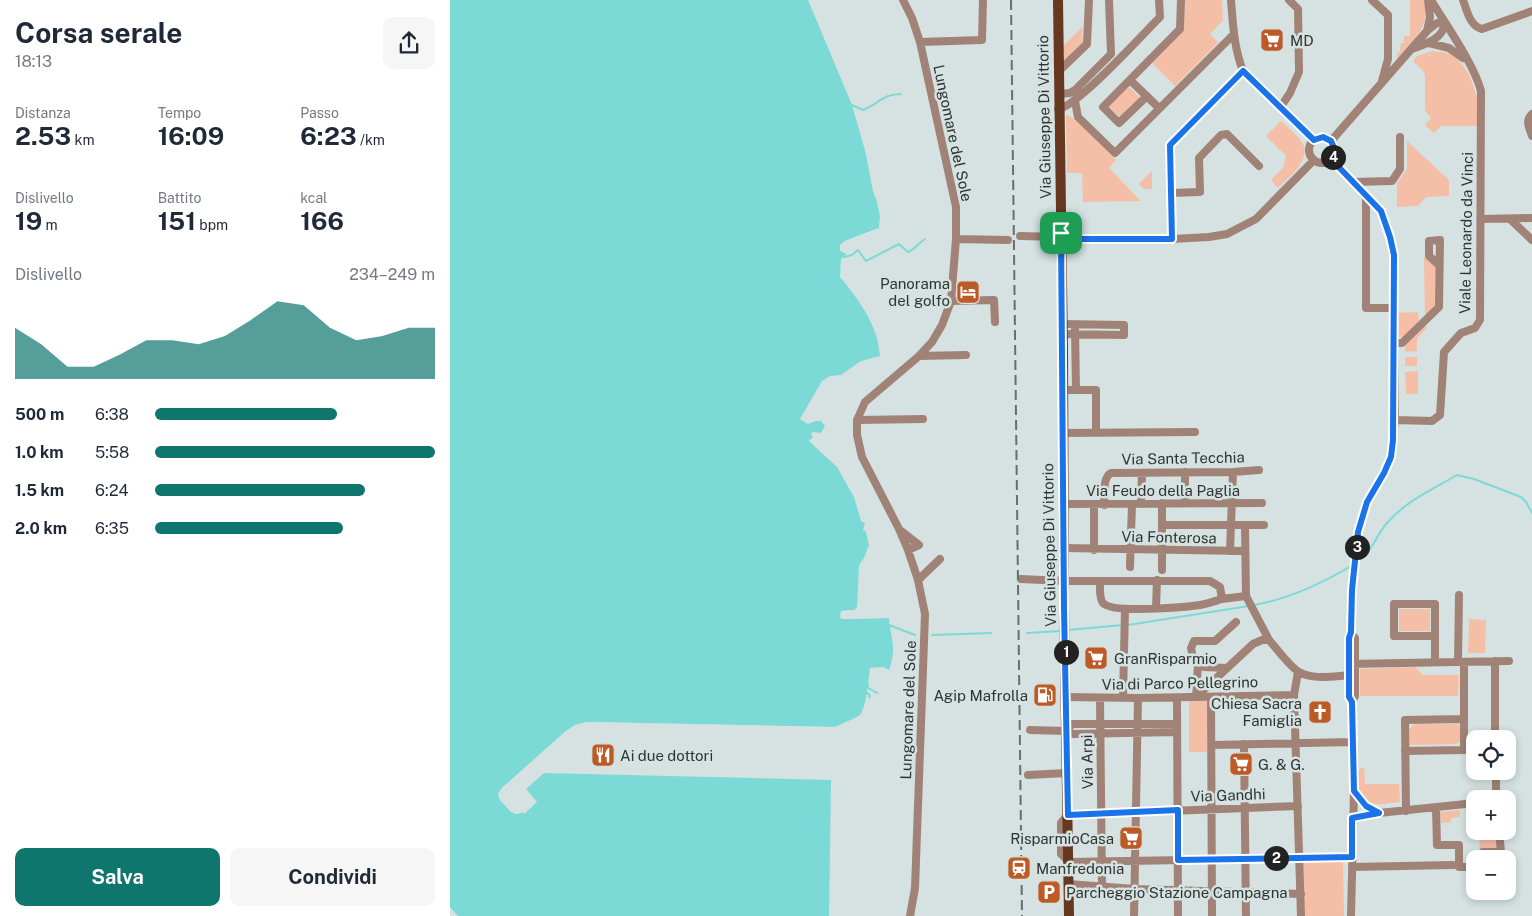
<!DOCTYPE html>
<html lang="it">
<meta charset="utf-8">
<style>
:root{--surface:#fff;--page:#f6f6f7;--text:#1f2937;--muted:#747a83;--accent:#0f766e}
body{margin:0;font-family:"Public Sans",sans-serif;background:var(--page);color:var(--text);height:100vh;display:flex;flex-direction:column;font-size:19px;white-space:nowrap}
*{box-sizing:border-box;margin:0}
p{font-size:16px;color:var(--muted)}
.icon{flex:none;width:28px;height:28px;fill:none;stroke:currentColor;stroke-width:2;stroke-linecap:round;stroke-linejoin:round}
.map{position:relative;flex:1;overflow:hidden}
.side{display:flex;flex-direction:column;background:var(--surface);width:450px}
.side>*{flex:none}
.fabs{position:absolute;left:1016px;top:730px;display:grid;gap:10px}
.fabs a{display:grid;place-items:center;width:50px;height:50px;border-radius:10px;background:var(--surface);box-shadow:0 2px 8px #0003;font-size:25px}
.pin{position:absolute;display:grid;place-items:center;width:42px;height:42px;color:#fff;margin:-21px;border-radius:10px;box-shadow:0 2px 8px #0006}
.km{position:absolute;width:25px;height:25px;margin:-12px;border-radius:50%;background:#222;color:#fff;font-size:14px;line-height:25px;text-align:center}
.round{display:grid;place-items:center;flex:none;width:52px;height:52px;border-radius:10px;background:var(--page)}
.overview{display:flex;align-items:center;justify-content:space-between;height:85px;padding:0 15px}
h1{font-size:28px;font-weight:700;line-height:38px}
.figures{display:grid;grid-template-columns:repeat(3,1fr);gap:8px;height:85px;padding:5px 15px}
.figures div{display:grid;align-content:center}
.figures b{font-size:25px;font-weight:700}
.figures small{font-size:14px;font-weight:400}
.figures p{font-size:14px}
.chart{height:140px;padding:10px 15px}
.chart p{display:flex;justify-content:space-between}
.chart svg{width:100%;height:90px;margin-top:5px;fill:var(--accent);opacity:.7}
.primary-button{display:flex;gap:10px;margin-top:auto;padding:10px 15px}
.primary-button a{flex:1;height:58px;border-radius:10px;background:var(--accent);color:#fff;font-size:20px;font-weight:700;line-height:58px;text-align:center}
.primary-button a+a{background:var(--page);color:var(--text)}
ul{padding:0 15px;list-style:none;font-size:16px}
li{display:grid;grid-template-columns:80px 60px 1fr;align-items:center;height:38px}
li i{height:12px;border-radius:6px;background:var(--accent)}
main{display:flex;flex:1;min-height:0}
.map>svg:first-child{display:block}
.green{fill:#f5bea6}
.water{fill:#7cdad6}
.pier{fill:#d5e2e1}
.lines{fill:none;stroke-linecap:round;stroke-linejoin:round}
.stream{stroke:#7cdad6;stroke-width:2}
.minor{stroke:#a08376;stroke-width:8}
.major{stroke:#673821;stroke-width:10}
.rail{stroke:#676f6e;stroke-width:2;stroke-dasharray:10 5;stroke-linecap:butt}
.route-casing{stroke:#fff;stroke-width:10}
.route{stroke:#1a73e8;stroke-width:6}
.labels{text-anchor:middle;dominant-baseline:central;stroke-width:5;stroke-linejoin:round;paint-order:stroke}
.poi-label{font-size:15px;fill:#2f3433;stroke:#d5e2e1;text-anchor:start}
.street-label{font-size:15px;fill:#2f3433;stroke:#d5e2e1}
</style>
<main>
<section class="side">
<div class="overview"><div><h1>Corsa serale</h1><p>18:13</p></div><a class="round"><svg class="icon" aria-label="share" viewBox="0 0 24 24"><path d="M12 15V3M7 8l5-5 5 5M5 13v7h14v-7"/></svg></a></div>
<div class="figures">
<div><p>Distanza</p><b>2.53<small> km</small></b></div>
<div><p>Tempo</p><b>16:09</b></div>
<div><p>Passo</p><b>6:23<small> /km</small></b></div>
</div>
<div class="figures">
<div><p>Dislivello</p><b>19<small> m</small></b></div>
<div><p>Battito</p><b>151<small> bpm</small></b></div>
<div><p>kcal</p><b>166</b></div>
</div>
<div class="chart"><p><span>Dislivello</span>234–249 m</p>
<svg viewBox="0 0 160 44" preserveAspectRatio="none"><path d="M0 44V19L10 27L20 38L30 38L40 32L50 25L60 25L70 27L80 23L90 15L100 6L110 8L120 19L130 25L140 23L150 19L160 19V44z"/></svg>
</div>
<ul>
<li><b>500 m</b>6:38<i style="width:65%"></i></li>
<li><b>1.0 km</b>5:58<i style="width:100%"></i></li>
<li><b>1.5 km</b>6:24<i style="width:75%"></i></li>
<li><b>2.0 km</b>6:35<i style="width:67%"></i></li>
</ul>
<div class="primary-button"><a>Salva</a><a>Condividi</a></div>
</section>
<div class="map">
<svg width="1082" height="916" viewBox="0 0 1082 916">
<rect width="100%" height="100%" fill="#d5e2e1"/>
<path class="green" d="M 735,0 L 772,0 L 773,20 L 760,34 L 768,43 L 725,86 L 702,63 L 734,30 Z
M 960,0 L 975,0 C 980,27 964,40 947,59 L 947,53 L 950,52 L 951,43 L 954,43 L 954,36 L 960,36 Z
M 632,27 L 633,45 L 611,66 L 612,47 Z
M 982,51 L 999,53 L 1007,58 L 1019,74 L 1027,97 L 1028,126 L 991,126 L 984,133 L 975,125 L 981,118 L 976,112 L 975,108 L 975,75 L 973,71 L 963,61 L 967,56 Z
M 678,86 L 690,98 L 670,117 L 658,106 Z
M 616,115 L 625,119 L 666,160 L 659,168 L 691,201 L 633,202 L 632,173 L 617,173 Z
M 831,121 C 838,127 846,134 851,141 C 864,158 839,177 828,188 L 821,180 L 833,168 L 836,156 L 816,136 Z
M 957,141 L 999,180 L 999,196 L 976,197 L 968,206 L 947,207 L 947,183 L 957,169 Z
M 702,171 L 702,189 L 694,189 L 689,184 Z
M 974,257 L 986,267 L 986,306 L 975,316 Z
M 968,312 L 969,320 L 954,337 L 949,337 L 947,335 L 947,313 Z
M 974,325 L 977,328 L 967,338 L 967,351 L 955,352 L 955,345 Z
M 955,357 L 967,357 L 967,366 L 955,366 Z
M 968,371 L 968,394 L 956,394 L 955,372 Z
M 949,609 L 980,609 L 980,631 L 949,631 Z
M 1019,619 L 1036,620 L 1035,653 L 1018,653 Z
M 965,667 L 973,675 L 1009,675 L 1008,696 L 910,696 L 910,669 Z
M 739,701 L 758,701 L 757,752 L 739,752 Z
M 965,724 L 1008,724 L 1011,729 L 1011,741 L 1006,744 L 958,745 L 958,730 Z
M 914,767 L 915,784 L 949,784 L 950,802 C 917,807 908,805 908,770 Z
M 1010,810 L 1010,817 L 1001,818 L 1001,822 L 991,823 L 990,812 Z
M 1025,812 L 1025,831 L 1046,831 L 1047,849 L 1030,849 L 1029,835 L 1023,835 L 1022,828 L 1019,827 L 1018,813 Z
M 853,861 L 893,861 L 894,916 L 854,916 Z"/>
<path class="water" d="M 0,0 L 358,0 L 402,105 L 416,154 L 423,191 L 427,202 L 430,216 L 429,228 L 395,241 L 390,245 L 391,251 L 396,254 L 391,259 L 390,277 C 409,300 428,325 430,356 L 411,361 L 391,375 L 380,376 L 372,381 L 350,419 L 358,424 L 366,421 L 371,421 L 375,426 L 371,433 L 363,432 L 361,434 L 363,437 L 359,441 L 387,467 L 404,497 L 411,521 L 415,523 L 413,530 L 416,532 L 419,545 L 414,558 L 409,565 L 407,607 L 404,610 L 391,611 L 392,619 L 439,618 C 441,641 447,646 439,670 L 433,667 L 420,668 C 419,678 416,708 410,715 C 405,721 393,724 385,727 L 137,722 L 125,725 L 116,731 L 52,788 L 48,794 L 60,811 L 68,814 L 72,812 L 74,814 L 87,802 L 76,789 L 94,773 L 381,780 L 379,916 L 8,916 L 0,907 Z"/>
<path class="pier" d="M 426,229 L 426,232 L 431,229 L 430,231 L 396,244 L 393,246 L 393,250 L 399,253 L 390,251 L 390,245 L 395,241 Z
M 404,610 L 406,612 L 393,613 L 393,616 L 422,615 L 426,617 L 439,616 L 441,618 L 392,619 L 390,617 L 391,611 Z
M 409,716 L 412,716 L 403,722 L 385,729 L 137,725 L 126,728 L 117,733 L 54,790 L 51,795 L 52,799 L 61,809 L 66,812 L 71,810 L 72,812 L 65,814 L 60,811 L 50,800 L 48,794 L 52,788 L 116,731 L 125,725 L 137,722 L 385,727 Z"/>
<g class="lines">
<path class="stream" d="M 402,105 L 413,110 C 429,104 432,94 451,94
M 394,257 L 402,255 L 408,250 L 416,261 L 449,244 L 458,252 C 465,250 468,243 475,239
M 907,562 C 922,553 926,535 937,523 C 956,501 983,489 1007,475 L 1024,479 L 1071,497 L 1076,502 L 1082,513
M 804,605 C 838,599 871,584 901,566
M 439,625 L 465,635
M 678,625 L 799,606
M 618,630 L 673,625
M 577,633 L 611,631
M 482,635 L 541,633
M 418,685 L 418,688 L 427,693
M 416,694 L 418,693 L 420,696 L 419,697"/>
<path class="minor" d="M 453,0 L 462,18 L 470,42 L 506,207 L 506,239 L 501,301 L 492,325 L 482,342 L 469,356 L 415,402 L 407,420 L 407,435 L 412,457 L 449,529 L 458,550 L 468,580 L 475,614 L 465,888 L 460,916
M 781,0 C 783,25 784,48 793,71 L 864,140
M 922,0 L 938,15 L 938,59 L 932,81
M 1013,0 C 1017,11 1020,26 1032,29 L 1082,11
M 977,31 L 980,17 L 978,0
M 470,42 L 532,40 L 533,0
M 979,43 L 999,48 L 1013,58
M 962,49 C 976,44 993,39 995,23
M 608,72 L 637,44 L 639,0
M 680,80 L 709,108
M 609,94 L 620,93 L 625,90 L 661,54 L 659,0
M 697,96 L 669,123 L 653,107 L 730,29 L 731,0
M 625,101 L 628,117 L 665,153 L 783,35
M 830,108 L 840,93 L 849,72 L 848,9 L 839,0
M 608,109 C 627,107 693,34 710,17 L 709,0
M 1082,114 C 1075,121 1079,127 1082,136
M859 150a13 13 0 1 1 26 0a13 13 0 1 1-26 0Z
M 881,141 L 977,31 L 987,23 L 995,23
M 881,159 L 931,211 L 940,237 L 943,255 L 945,420 L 941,457 L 934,473 L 917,502 L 908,532 L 902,591 L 901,633 L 899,638 L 899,697 L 902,702 L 904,791 L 901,916
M 904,182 L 942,181 L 950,169 L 950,137
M 721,193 L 750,192 L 749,158 L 771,135 L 777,134 L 809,166
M 916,196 L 916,308 L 944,308
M 1031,219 L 1082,218
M 1060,219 L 1082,240
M 611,233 L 631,239 L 722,239 L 759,237 L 777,234 L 806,219 L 864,160
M 570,236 L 611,237
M 506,239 L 558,240
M 722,239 L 720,145 L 793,71
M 611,246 L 631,239
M 501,301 L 544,300 L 545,322
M 612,324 L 674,325 L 674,335 L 613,334
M 625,329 L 626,390
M 944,343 L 952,343 L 989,307 L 990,240 L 979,241 L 979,256 L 989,265
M 469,356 L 516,355
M 613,390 L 646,390 L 646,432
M 407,420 L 473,419
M 945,420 L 982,421 L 990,415 L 994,352 L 1011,333 L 1025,328 L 1030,320 L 1031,91 C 1024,64 996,25 981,0
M 613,433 L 745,432
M 735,503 L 735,472
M 614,504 L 812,503
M 691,504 L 692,473
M 644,505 L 644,550
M 654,505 C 655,495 652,478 661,473 L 783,472 L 809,470
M 712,525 L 814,525
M 795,525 L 796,596 L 819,640
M 451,531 L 469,545 L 458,550
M 614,548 L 794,551
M 780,551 L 783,472
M 680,567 L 682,504
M 712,570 L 712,503
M 571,579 L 614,581 L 760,581 L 770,587 L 772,599 L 796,596
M 468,580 L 490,559
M 650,581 C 650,588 649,598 653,603 C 662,614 735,607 750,605 C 757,604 765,601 772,599
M 706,608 L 707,580
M 901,633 L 905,638 L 905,696 L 902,702
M 1045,661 L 1045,739
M 985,662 L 985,604 L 944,604 L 944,636 L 985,636
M 1008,662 L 1009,595
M 1014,662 L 1014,719
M 899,664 L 1059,661
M 777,668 L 754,667 L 744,662 L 741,648 L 744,641 L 765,641 L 786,622
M 848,672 L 844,695 L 851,916
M 616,697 L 688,698 L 844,695
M 746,697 L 803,644 L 812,640 L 819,640 C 827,649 840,667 849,672 C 865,681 888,675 905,675
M 746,697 L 748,664
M 761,697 L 762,916
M 650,698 L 652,886
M 673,698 L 675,609
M 727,698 L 728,916
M 580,730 L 617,731 L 623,734 L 727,732
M 617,731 L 622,724 L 727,724
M 794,744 L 796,916
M 762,745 L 903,742
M 955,751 L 1014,750 L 1014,719 L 955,720 L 956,811
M 1046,771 L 1046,799
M 578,775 L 617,773
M 904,791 L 916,806 L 929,813
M 848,806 L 618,815 L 611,823 L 611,854 L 619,862 L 902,857
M 986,808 L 987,845 L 1009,845 L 1009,867 L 1025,867
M 902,818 L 929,813 L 1025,803
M 1033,852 L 1051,852 L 1049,831
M 902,867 L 1003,865
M 618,884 L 685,889 L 851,894
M 684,916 L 688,698"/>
<path class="major" d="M 608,0 L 613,351 L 614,607 L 619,916"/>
<path class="rail" d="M 561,0 L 572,916"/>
</g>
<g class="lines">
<g class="route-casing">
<path id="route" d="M 793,71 L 864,140 L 873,137 L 881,141 L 885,150 L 881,159 L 931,211 L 940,237 L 944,255 L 943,440 L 941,457 L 934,473 L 917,502 L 908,532 L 902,590 L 901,632 L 899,638 L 899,697 L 902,702 L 904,791 L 916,806 L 929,813 L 902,818 L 902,857 L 728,860 L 728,810 L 618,815 L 614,608 L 611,233 L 631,239 L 722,239 L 720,145 Z"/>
</g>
<use href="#route" class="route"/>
</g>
<defs>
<g id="supermarket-square" transform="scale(1.25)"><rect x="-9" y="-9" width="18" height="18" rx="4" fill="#be5a25" stroke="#d5e2e1"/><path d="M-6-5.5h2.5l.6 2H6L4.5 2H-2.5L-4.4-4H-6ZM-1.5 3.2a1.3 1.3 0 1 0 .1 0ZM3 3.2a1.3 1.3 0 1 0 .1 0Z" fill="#fff"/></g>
<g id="hotel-square" transform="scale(1.25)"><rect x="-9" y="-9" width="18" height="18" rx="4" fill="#be5a25" stroke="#d5e2e1"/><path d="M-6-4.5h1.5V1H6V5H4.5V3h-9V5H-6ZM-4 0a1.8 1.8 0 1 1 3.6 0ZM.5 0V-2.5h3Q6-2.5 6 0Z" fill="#fff"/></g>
<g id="fuel-square" transform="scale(1.25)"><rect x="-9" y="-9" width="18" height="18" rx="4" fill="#be5a25" stroke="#d5e2e1"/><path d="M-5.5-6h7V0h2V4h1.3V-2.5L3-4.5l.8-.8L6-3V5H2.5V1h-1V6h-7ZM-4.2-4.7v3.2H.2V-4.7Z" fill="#fff"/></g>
<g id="church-square" transform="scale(1.25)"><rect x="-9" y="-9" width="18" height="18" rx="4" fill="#be5a25" stroke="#d5e2e1"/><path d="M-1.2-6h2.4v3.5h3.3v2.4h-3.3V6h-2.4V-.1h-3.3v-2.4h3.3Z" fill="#fff"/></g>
<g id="restaurant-square" transform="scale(1.25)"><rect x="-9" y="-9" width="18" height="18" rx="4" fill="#be5a25" stroke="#d5e2e1"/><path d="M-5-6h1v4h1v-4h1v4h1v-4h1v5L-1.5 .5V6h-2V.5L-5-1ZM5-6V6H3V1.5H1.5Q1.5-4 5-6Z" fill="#fff"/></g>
<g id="station-square" transform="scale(1.25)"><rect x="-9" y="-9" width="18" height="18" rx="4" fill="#be5a25" stroke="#d5e2e1"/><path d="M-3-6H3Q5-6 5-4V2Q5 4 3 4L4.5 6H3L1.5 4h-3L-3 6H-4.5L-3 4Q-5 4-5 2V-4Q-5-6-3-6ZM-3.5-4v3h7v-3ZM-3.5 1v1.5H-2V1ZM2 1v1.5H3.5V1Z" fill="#fff"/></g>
<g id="parking-square" transform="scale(1.25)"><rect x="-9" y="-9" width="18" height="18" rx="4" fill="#be5a25" stroke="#d5e2e1"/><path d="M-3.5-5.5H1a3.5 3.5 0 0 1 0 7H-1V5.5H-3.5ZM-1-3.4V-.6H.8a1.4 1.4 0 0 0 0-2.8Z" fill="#fff"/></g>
</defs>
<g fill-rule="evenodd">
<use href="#supermarket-square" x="822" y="40"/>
<use href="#hotel-square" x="518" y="292"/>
<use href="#supermarket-square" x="646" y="658"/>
<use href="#fuel-square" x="595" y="695"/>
<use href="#church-square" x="870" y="712"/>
<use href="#restaurant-square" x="153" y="755"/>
<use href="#supermarket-square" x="791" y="764"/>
<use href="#supermarket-square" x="681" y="838"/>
<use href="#station-square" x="569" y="868"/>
<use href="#parking-square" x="599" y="892"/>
</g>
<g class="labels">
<g class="poi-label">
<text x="840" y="40">MD</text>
<text x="500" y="283" text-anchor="end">Panorama<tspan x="500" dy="17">del golfo</tspan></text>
<text x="664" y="658">GranRisparmio</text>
<text x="578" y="695" text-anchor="end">Agip Mafrolla</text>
<text x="852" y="703" text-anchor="end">Chiesa Sacra<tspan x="852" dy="17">Famiglia</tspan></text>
<text x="170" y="755">Ai due dottori</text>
<text x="808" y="764">G. &amp; G.</text>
<text x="664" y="838" text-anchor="end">RisparmioCasa</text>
<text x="586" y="868">Manfredonia</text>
<text x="616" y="892">Parcheggio Stazione Campagna</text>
</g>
<g class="street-label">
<text transform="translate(594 117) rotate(-91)">Via Giuseppe Di Vittorio</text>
<text transform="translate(503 133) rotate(78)">Lungomare del Sole</text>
<text transform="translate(1016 233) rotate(-89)">Viale Leonardo da Vinci</text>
<text transform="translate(733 458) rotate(-1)">Via Santa Tecchia</text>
<text x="713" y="490">Via Feudo della Paglia</text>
<text transform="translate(719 537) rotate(1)">Via Fonterosa</text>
<text transform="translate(599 545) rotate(-91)">Via Giuseppe Di Vittorio</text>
<text transform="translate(730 683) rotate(-1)">Via di Parco Pellegrino</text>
<text transform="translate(458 710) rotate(-88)">Lungomare del Sole</text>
<text transform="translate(637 762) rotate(-91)">Via Arpi</text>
<text transform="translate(778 795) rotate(-2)">Via Gandhi</text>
</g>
</g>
</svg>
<div class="fabs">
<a><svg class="icon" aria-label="locate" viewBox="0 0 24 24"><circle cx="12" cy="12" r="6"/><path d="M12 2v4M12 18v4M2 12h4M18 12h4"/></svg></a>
<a>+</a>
<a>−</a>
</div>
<div class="pin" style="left:611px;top:233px;background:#1e9e55"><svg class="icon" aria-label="arrive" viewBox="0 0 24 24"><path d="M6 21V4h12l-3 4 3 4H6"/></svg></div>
<b class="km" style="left:616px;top:652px">1</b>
<b class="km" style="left:826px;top:858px">2</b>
<b class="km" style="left:907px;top:547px">3</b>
<b class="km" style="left:883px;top:157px">4</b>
</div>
</main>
